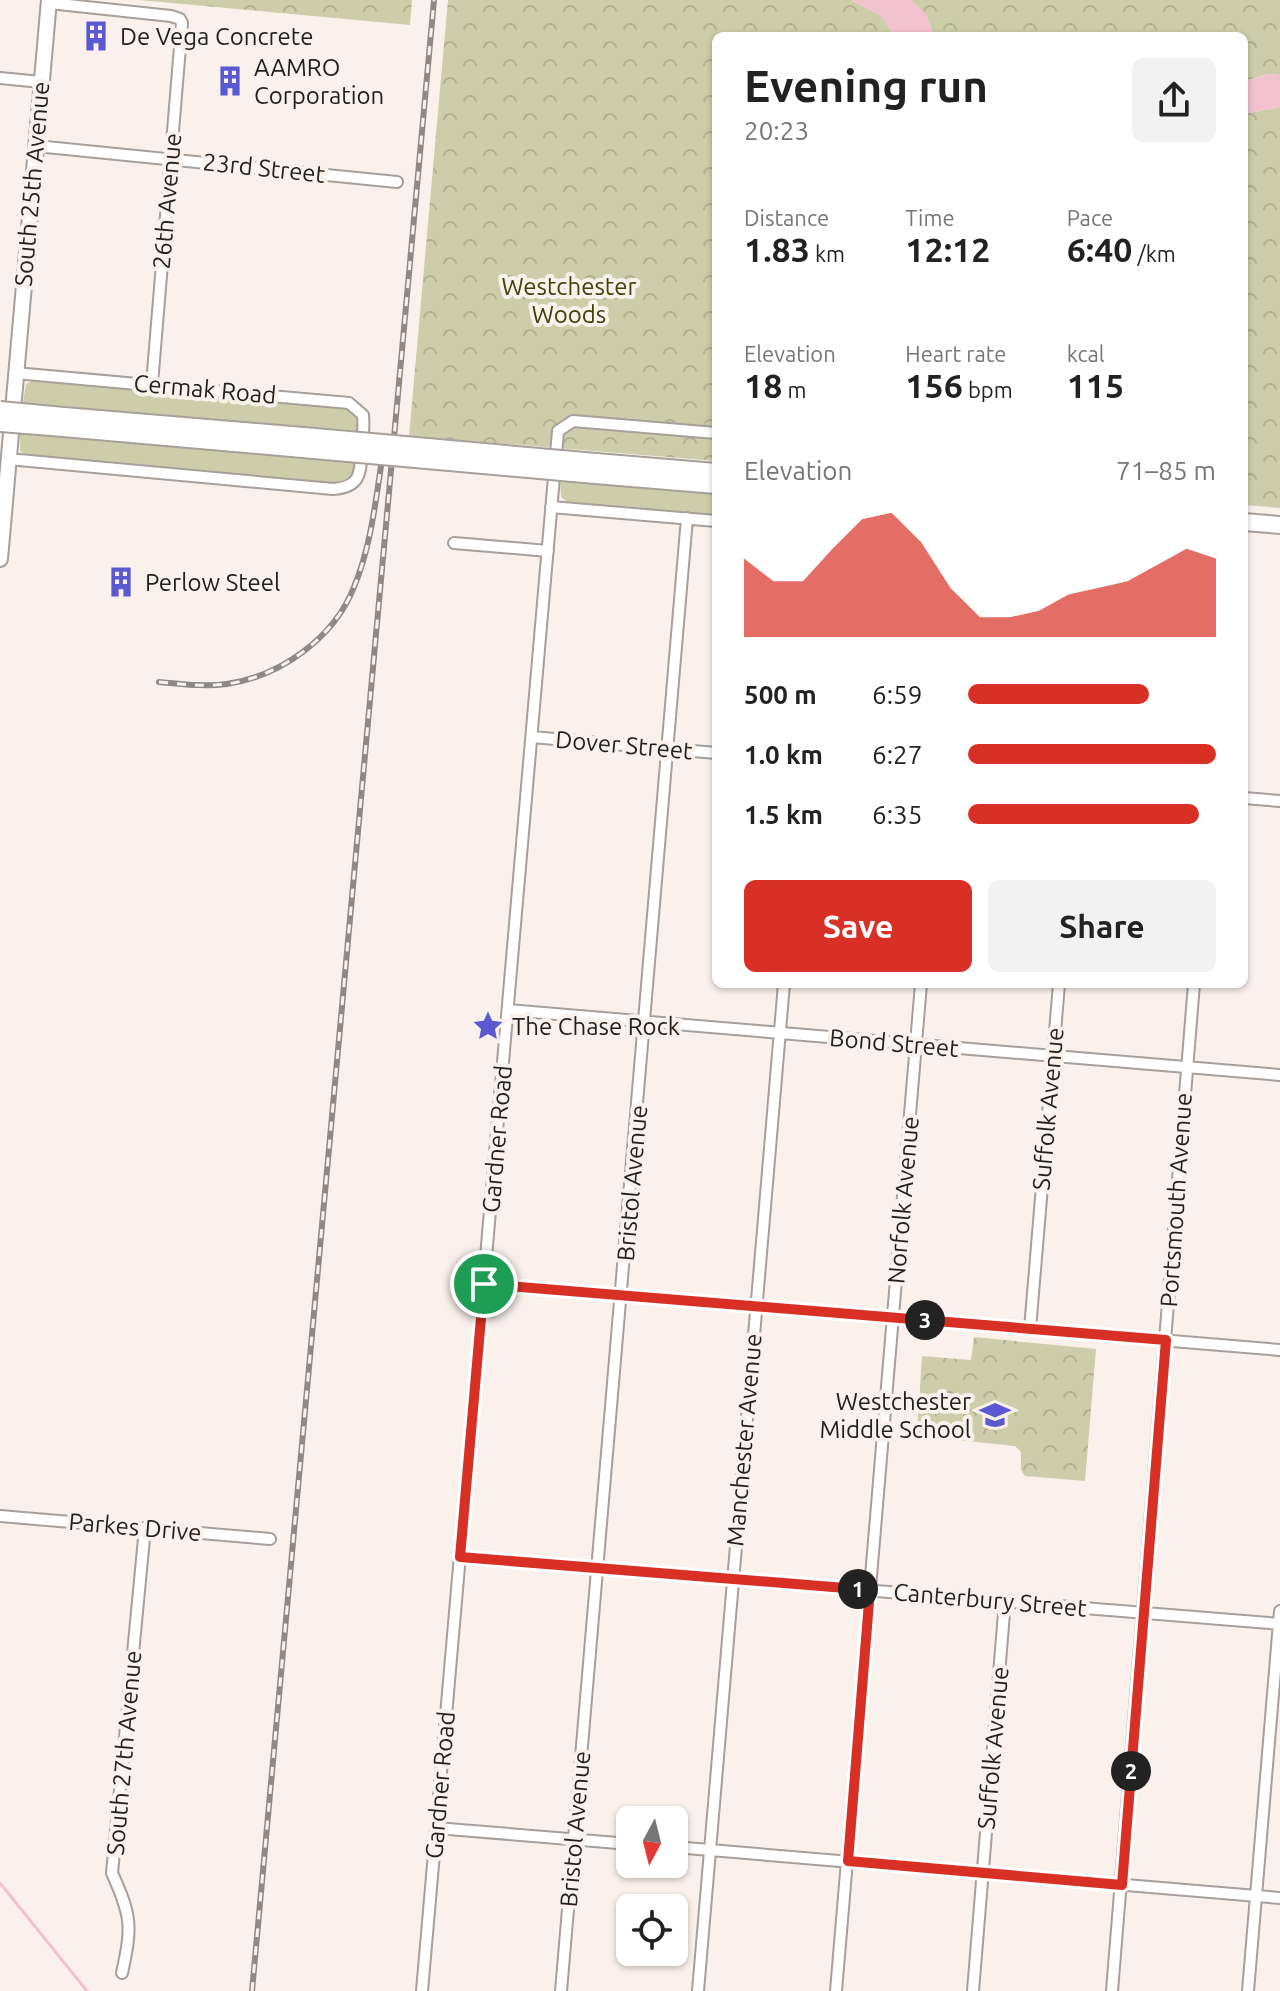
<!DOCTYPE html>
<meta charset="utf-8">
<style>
:root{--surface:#fff;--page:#f2f2f2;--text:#222;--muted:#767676;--accent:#d93025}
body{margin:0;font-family:Ubuntu,sans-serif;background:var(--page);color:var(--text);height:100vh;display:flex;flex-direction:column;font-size:30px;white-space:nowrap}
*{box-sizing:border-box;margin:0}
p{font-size:26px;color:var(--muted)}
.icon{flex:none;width:44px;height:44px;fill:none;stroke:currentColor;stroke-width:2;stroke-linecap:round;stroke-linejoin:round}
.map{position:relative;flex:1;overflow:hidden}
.sheet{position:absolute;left:712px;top:32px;width:536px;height:956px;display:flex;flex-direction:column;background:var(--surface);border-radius:12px;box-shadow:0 2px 6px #0004}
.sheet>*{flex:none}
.needle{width:52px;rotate:187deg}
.tools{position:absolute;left:616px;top:1806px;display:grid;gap:16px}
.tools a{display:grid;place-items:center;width:72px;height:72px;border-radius:12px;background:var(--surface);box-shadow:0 2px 6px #0004;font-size:40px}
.pin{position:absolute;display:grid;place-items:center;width:68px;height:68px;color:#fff;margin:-34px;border:4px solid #fff;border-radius:50%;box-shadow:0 2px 8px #0007}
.km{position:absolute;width:40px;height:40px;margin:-20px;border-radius:50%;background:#222;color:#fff;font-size:22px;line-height:40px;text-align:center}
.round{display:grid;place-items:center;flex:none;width:84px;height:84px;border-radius:12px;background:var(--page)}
.overview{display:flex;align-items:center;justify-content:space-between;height:136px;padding:0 32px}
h1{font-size:44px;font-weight:700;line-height:60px}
.metrics{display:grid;grid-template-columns:repeat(3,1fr);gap:12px;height:136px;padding:8px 32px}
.metrics div{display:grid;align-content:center}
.metrics b{font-size:34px;font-weight:700}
.metrics small{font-size:22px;font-weight:400}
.metrics p{font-size:22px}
.chart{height:224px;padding:16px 32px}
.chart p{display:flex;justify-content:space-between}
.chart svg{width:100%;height:144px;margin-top:8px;fill:var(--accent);opacity:.7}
.cta{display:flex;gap:16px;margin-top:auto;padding:16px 32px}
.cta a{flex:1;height:92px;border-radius:12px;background:var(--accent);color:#fff;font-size:32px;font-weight:700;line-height:92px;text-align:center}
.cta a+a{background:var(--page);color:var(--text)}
ul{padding:0 32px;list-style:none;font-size:26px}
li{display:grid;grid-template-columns:128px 96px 1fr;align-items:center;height:60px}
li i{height:20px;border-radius:10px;background:var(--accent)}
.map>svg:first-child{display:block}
.grass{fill:#cecda9}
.park{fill:url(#park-crowns)}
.water{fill:#f2c2d0}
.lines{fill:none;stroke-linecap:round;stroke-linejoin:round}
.stream{stroke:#f2c2d0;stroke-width:3}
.street-casing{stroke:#a79f9b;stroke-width:14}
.secondary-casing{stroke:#a79f9b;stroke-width:18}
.primary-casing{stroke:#a79f9b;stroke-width:20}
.street{stroke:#fff;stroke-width:10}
.secondary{stroke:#fff;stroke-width:14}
.primary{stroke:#fff;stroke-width:16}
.rail-casing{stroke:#8f8985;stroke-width:6}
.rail{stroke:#faf1ec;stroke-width:3;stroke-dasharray:9;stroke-linecap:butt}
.primary-bridge-casing{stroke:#a79f9b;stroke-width:20;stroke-linecap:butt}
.primary-bridge{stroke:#fff;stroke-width:16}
.route-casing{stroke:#fff;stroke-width:16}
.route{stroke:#d93025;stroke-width:10}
.labels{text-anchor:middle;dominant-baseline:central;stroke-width:8;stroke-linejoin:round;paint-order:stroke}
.poi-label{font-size:24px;fill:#221f1d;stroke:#faf1ec;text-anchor:start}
.street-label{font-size:24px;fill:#221f1d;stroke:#faf1ec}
.park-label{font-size:24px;fill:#44410d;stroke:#faf1ec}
</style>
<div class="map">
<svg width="1280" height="1991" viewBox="0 0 1280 1991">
<defs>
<pattern id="park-crowns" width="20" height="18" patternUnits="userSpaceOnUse" patternTransform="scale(2)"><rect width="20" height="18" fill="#cecda9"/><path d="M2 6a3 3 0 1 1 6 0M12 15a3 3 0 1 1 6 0" fill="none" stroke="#b1b091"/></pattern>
</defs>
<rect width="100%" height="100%" fill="#faf1ec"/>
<path class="grass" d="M 34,380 L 339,406 C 354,409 359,417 359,431 L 23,403 L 26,384 Z
M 20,432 L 357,460 L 351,477 L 334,483 L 27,456 L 20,451 Z
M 560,479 L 716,492 L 716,516 L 570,504 L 561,497 Z"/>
<path class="park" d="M 139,0 L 412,0 L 410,25 Z
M 448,0 L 851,0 L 882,16 L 894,36 L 716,36 L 716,461 L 409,436 Z
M 910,0 L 1280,0 L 1280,75 L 1266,74 L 1244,82 L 1244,36 L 934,36 L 925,13 Z
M 1280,107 L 1280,508 L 1244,505 L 1244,114 Z
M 974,1337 L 1096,1349 L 1085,1481 L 1025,1476 L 1021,1470 L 1021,1452 L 1015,1446 L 917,1436 L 922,1356 L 971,1360 Z"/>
<path class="water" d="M 851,0 L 910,0 L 925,13 L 934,36 L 894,36 L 882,16 Z
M 1266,74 L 1280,75 L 1280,107 L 1244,114 L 1244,82 Z"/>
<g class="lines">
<path class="stream" d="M 0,1883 L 87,1991"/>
<g class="street-casing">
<path id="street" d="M 49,3 L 171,16 L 180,19 L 182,23 L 152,384
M 0,78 L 41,82
M 36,146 L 397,182
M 8,459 L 333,489 C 362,487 360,472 362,448 C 363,437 364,426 363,415 L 349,403 L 15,373
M 551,507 L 716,521
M 454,543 L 548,551
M 532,737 L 716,753
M 1244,798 L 1280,801
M 508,1010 L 1280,1075
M 484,1284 L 1280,1350
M 1030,1329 L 1059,984
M 0,1516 L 270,1539
M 460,1557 L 1280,1624
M 436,1828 L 630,1844
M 674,1847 L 1280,1898
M 122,1973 C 132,1927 132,1917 112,1873 L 145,1528
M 422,1991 L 558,431 L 573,421 L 716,433
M 561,1991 L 687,518
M 698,1991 L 784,984
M 836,1991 L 921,984
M 973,1991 L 1005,1601
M 1112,1991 L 1194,984
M 1248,1991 L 1280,1611"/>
</g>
<g class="secondary-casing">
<path id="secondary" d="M 0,559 L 49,0"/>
</g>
<g class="primary-casing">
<path id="primary" d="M 64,416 L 315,437
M 63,428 L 314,450
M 596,462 L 716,472
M 595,475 L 716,485
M 1244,522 L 1280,525"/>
</g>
<use href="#street" class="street"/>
<use href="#secondary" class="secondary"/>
<use href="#primary" class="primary"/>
<g class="rail-casing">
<path id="rail" d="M 159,682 C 182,684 204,687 227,684 C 281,676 334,638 354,587 C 370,549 375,506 381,466
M 252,1991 L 434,0"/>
</g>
<use href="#rail" class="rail"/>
<g class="primary-bridge-casing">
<path id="primary-bridge" d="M 0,410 L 64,416
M 0,423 L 63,428
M 315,437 L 596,462
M 314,450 L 595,475"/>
</g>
<use href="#primary-bridge" class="primary-bridge"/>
</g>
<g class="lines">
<g class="route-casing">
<path id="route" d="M 484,1284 L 1166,1340 L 1122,1885 L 848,1861 L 870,1590 L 460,1557 Z"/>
</g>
<use href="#route" class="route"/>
</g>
<defs>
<g id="building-bare" transform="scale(2.4)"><path d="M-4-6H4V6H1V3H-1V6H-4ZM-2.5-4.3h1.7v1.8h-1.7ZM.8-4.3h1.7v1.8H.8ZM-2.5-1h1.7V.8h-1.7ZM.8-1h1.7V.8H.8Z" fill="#5b59d1" stroke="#faf1ec" stroke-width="2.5" paint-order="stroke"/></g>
<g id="sight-bare" transform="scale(2.4)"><path d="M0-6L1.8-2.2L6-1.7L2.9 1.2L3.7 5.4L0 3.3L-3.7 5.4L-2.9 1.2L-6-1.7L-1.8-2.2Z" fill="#5b59d1" stroke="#faf1ec" stroke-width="2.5" paint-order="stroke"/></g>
<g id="school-bare" transform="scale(2.4)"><path d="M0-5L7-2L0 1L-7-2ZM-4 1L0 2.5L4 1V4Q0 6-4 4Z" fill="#5b59d1" stroke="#faf1ec" stroke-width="2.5" paint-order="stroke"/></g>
</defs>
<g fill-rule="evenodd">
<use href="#building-bare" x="96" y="36"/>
<use href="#building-bare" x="230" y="81"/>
<use href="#building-bare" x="121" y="582"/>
<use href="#sight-bare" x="488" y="1026"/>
<use href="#school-bare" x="995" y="1415"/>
</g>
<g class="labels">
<g class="poi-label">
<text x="120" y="36">De Vega Concrete</text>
<text x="254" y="67">AAMRO<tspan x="254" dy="28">Corporation</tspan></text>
<text x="145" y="582">Perlow Steel</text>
<text x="512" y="1026">The Chase Rock</text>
<text x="971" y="1401" text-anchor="end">Westchester<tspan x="971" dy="28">Middle School</tspan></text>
</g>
<g class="street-label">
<text transform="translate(264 168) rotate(6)">23rd Street</text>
<text transform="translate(32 184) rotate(-85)">South 25th Avenue</text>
<text transform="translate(167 201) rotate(-85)">26th Avenue</text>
<text transform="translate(205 389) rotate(5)">Cermak Road</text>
<text transform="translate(624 745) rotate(5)">Dover Street</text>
<text transform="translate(894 1043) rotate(5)">Bond Street</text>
<text transform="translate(1048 1109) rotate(-85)">Suffolk Avenue</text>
<text transform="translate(497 1139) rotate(-85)">Gardner Road</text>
<text transform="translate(632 1183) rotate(-85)">Bristol Avenue</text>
<text transform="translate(903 1200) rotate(-85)">Norfolk Avenue</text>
<text transform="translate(1176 1200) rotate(-86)">Portsmouth Avenue</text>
<text transform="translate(744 1440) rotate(-85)">Manchester Avenue</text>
<text transform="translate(135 1527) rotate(5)">Parkes Drive</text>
<text transform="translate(990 1600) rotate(5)">Canterbury Street</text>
<text transform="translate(993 1748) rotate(-85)">Suffolk Avenue</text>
<text transform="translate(124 1753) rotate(-85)">South 27th Avenue</text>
<text transform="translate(440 1785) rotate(-85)">Gardner Road</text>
<text transform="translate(575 1829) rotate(-85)">Bristol Avenue</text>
</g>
<g class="park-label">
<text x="569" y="286">Westchester<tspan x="569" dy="28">Woods</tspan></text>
</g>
</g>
</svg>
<div class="tools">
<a><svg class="needle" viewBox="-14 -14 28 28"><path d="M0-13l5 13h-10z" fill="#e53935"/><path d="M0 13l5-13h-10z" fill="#767676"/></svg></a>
<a><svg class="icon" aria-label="locate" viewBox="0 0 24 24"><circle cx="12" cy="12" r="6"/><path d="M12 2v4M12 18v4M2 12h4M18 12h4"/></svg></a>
</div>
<div class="pin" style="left:484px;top:1284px;background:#1e9e55"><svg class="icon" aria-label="arrive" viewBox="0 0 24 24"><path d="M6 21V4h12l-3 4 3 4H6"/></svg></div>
<b class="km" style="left:858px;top:1589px">1</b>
<b class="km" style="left:1131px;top:1771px">2</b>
<b class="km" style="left:925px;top:1320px">3</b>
<section class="sheet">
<div class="overview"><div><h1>Evening run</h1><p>20:23</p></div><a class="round"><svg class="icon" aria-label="share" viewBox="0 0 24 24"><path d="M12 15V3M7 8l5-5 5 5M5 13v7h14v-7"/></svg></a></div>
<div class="metrics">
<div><p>Distance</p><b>1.83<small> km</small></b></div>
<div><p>Time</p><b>12:12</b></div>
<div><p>Pace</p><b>6:40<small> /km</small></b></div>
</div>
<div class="metrics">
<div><p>Elevation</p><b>18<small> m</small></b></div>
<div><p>Heart rate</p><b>156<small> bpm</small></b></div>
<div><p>kcal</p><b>115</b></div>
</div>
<div class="chart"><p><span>Elevation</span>71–85 m</p>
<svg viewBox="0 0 160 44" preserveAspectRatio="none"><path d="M0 44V20L10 27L20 27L30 17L40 8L50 6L60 15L70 29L80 38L90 38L100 36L110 31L120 29L130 27L140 22L150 17L160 20V44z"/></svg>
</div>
<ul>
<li><b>500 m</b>6:59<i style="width:73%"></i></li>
<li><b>1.0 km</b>6:27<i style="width:100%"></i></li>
<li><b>1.5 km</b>6:35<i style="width:93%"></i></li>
</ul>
<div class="cta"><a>Save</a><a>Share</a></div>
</section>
</div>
